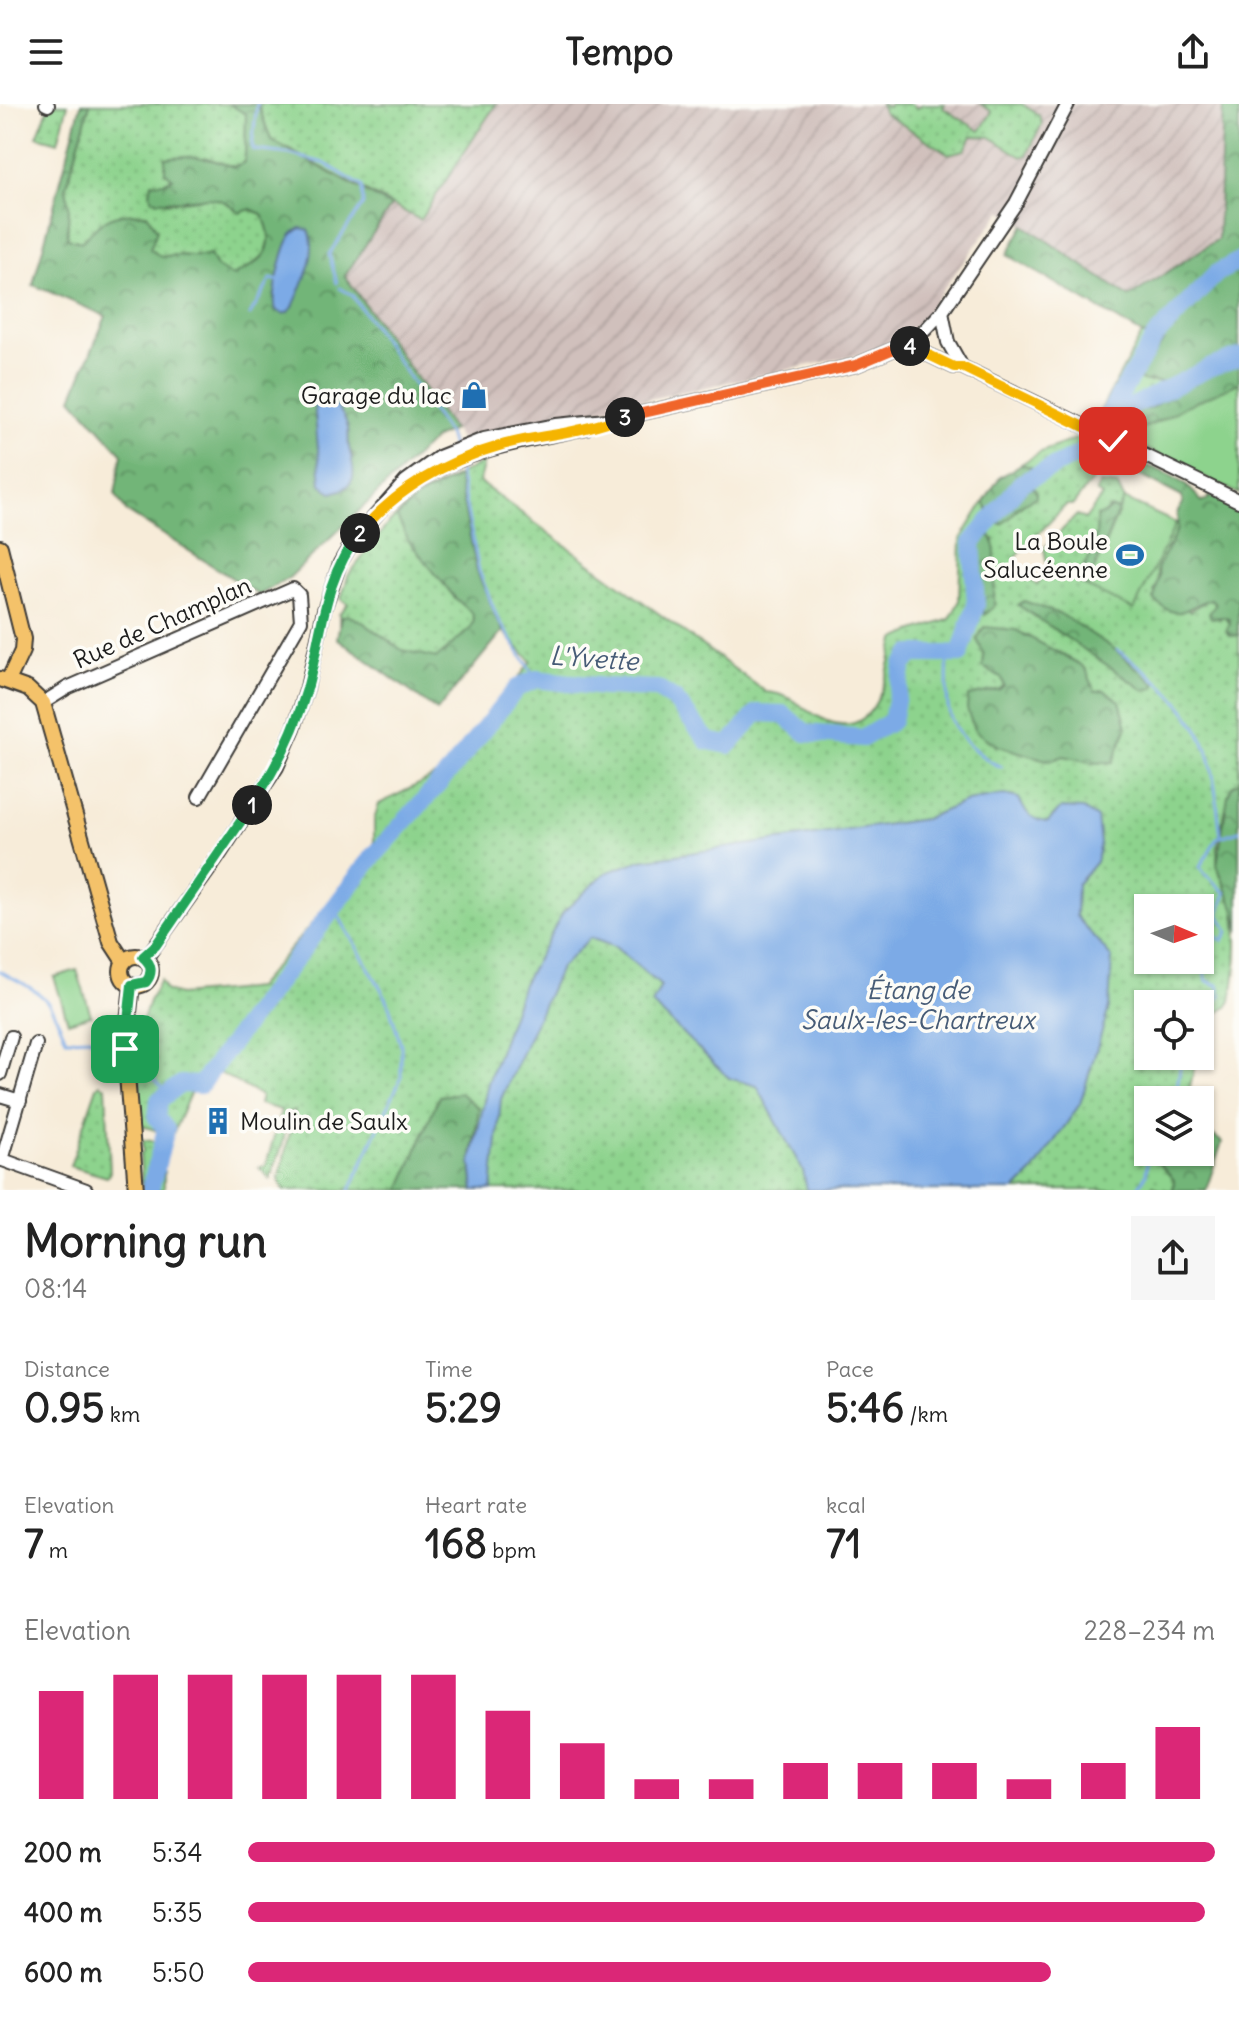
<!DOCTYPE html>
<meta charset="utf-8">
<style>
:root{--surface:#fff;--page:#f6f6f6;--text:#222;--muted:#767676;--accent:#db2777}
body{margin:0;font-family:Delius,sans-serif;background:var(--page);color:var(--text);height:100vh;display:flex;flex-direction:column;font-size:30px;white-space:nowrap}
*{box-sizing:border-box;margin:0}
p{font-size:26px;color:var(--muted)}
.icon{flex:none;width:44px;height:44px;fill:none;stroke:currentColor;stroke-width:2;stroke-linecap:round;stroke-linejoin:round}
.map{position:relative;height:1086px;overflow:hidden}
.side{display:flex;flex-direction:column;background:var(--surface);flex:1}
.side>*{flex:none}
.needle{width:52px;rotate:92deg}
.tools{position:absolute;left:1134px;top:790px;display:grid;gap:16px}
.tools a{display:grid;place-items:center;width:80px;height:80px;border-radius:0px;background:var(--surface);box-shadow:0 2px 6px #0004;font-size:40px}
.pin{position:absolute;display:grid;place-items:center;width:68px;height:68px;color:#fff;margin:-34px;border-radius:16px;box-shadow:0 4px 12px #0006}
.km{position:absolute;width:40px;height:40px;margin:-20px;border-radius:50%;background:#222;color:#fff;font-size:22px;line-height:40px;text-align:center}
.round{display:grid;place-items:center;flex:none;width:84px;height:84px;border-radius:0px;background:var(--page)}
.summary{display:flex;align-items:center;justify-content:space-between;height:136px;padding:0 24px}
h1{font-size:44px;font-weight:700;line-height:60px}
.stats{display:grid;grid-template-columns:repeat(3,1fr);gap:12px;height:136px;padding:8px 24px}
.stats div{display:grid;align-content:center}
.stats b{font-size:40px;font-weight:700}
.stats small{font-size:22px;font-weight:400}
.stats p{font-size:22px}
.chart{height:224px;padding:16px 24px}
.chart p{display:flex;justify-content:space-between}
.chart svg{width:100%;height:144px;margin-top:8px;stroke:var(--accent);stroke-width:6}
ul{padding:0 24px;list-style:none;font-size:26px}
li{display:grid;grid-template-columns:128px 96px 1fr;align-items:center;height:60px}
li i{height:20px;border-radius:10px;background:var(--accent)}
header{display:flex;justify-content:space-between;align-items:center;height:104px;padding:0 24px;background:var(--surface);font-size:36px;font-weight:700}
.map>svg:first-child{display:block}
.industrial{fill:url(#industrial-furrows)}
.grass{fill:url(#grass-dots);stroke:#547854;stroke-width:2;fill-rule:evenodd}
.forest{fill:url(#forest-crowns);stroke:#47684a;stroke-width:2;fill-rule:evenodd}
.pitch{fill:#8dd38d;stroke:#547854;stroke-width:2}
.water{fill:#7caae6;stroke:#4c6381;stroke-width:2}
.lines{fill:none;stroke-linecap:round;stroke-linejoin:round}
.stream{stroke:#7caae6;stroke-width:3}
.river{stroke:#7caae6;stroke-width:18}
.minor-casing{stroke:#3d3b38;stroke-width:16}
.major-casing{stroke:#3d3b38;stroke-width:18}
.minor{stroke:#fff;stroke-width:12}
.major{stroke:#f4c26a;stroke-width:14}
.split-1-casing{stroke:#fff;stroke-width:16}
.split-2-casing{stroke:#fff;stroke-width:16}
.split-3-casing{stroke:#fff;stroke-width:16}
.split-4-casing{stroke:#fff;stroke-width:16}
.split-5-casing{stroke:#fff;stroke-width:16}
.split-1{stroke:#22a559;stroke-width:10}
.split-2{stroke:#22a559;stroke-width:10}
.split-3{stroke:#f5b400;stroke-width:10}
.split-4{stroke:#f0652b;stroke-width:10}
.split-5{stroke:#f5b400;stroke-width:10}
.labels{text-anchor:middle;dominant-baseline:central;stroke-width:7;stroke-linejoin:round;paint-order:stroke}
.poi-label{font-size:24px;fill:#1c1c1c;stroke:#fdfcf7;text-anchor:end}
.street-label{font-size:24px;fill:#1c1c1c;stroke:#fdfcf7}
.water-label{font-size:26px;font-style:italic;fill:#475c77;stroke:#fdfcf7}
</style>
<header><svg class="icon" aria-label="menu" viewBox="0 0 24 24"><path d="M4 6h16M4 12h16M4 18h16"/></svg>Tempo<svg class="icon" aria-label="share" viewBox="0 0 24 24"><path d="M12 15V3M7 8l5-5 5 5M5 13v7h14v-7"/></svg></header>
<div class="map">
<svg width="1239" height="1086" viewBox="0 0 1239 1086">
<defs>
<pattern id="industrial-furrows" width="10" height="10" patternUnits="userSpaceOnUse" patternTransform="scale(2)"><rect width="10" height="10" fill="#d0c0bc"/><path d="M-1 1l2-2M0 10L10 0M9 11l2-2" fill="none" stroke="#b2a4a1"/></pattern>
<pattern id="grass-dots" width="8" height="8" patternUnits="userSpaceOnUse" patternTransform="scale(2)"><rect width="8" height="8" fill="#8dd38d"/><path d="M2 2h.1M6 6h.1" fill="none" stroke="#79b579" stroke-width="1.8" stroke-linecap="round"/></pattern>
<pattern id="forest-crowns" width="20" height="18" patternUnits="userSpaceOnUse" patternTransform="scale(2)"><rect width="20" height="18" fill="#72b578"/><path d="M2 6a3 3 0 1 1 6 0M12 15a3 3 0 1 1 6 0" fill="none" stroke="#5d9262"/></pattern>
</defs>
<rect width="100%" height="100%" fill="#fdfcf7"/>
<filter id="ink" filterUnits="userSpaceOnUse"><feTurbulence type="fractalNoise" baseFrequency=".0125" numOctaves="2"/><feDisplacementMap in="SourceGraphic" scale="16" xChannelSelector="R" yChannelSelector="G"/><feConvolveMatrix kernelMatrix="1 2 1 2 8 2 1 2 1" color-interpolation-filters="sRGB"/></filter>
<filter id="wash" filterUnits="userSpaceOnUse"><feTurbulence type="fractalNoise" baseFrequency=".006" numOctaves="4" result="noise"/><feDisplacementMap in="SourceGraphic" scale="32" xChannelSelector="R" yChannelSelector="G"/><feGaussianBlur stdDeviation="1.8" result="paint"/><feColorMatrix in="noise" values="0 0 0 0 0 0 0 0 0 0 0 0 0 0 0 0 0 1.4 0 .05"/><feComposite in="paint" operator="in"/></filter>
<g filter="url(#wash)">
<rect width="100%" height="100%" fill="#f7ecd9"/>
<path class="industrial" d="M 496,0 L 1223,0 L 1219,135 L 1129,193 L 1002,106 L 918,219 L 900,235 L 862,250 L 460,335 L 345,172 L 391,102 L 420,115 Z"/>
<path class="grass" d="M 50,0 L 68,0 L 58,38 L 37,32 Z
M 90,0 L 229,0 L 246,10 L 245,58 L 234,63 L 205,53 L 165,78 L 166,99 L 215,93 L 262,110 C 280,145 263,157 232,172 L 216,163 L 210,151 C 192,155 179,148 161,153 L 150,145 L 157,126 L 147,110 C 112,107 105,116 81,138 L 67,134 L 69,103 L 66,84 Z
M 258,0 L 496,0 L 420,116 L 271,36 Z
M 881,0 L 888,3 L 890,0 L 911,0 L 917,4 L 923,0 L 945,0 L 943,4 L 980,27 L 992,8 L 981,0 L 1022,0 L 1039,11 L 1042,20 L 1027,51 L 1022,53 L 990,33 L 972,32 L 965,46 L 949,50 L 883,8 Z
M 1142,230 L 1165,237 L 1151,276 L 1163,278 L 1167,291 C 1149,311 1142,305 1119,303 L 1115,309 L 1117,320 L 1137,323 L 1120,332 L 1093,320 Z
M 1086,331 L 1104,341 L 1101,346 L 1082,361 L 1093,375 L 1073,401 L 1066,401 L 1017,452 L 1014,466 L 1022,467 L 1024,475 L 1031,476 L 1037,481 L 1048,468 L 1044,444 L 1077,411 L 1085,415 L 1102,392 L 1096,388 L 1100,380 L 1118,382 L 1124,395 L 1118,407 L 1109,405 L 1096,416 C 1099,433 1090,457 1079,471 L 1080,479 L 1134,505 L 1176,419 L 1178,424 L 1157,465 L 1158,480 L 1154,488 L 1190,507 L 1210,495 L 1215,497 L 1218,515 L 1224,513 L 1230,519 L 1227,529 L 1232,532 L 1239,530 L 1239,678 L 1232,682 C 1227,701 1213,745 1218,763 C 1221,776 1230,790 1234,803 C 1239,833 1237,867 1231,897 L 1227,903 L 1202,920 L 1200,926 L 1200,900 L 1148,900 L 1148,952 L 1197,952 L 1187,996 L 1148,996 L 1148,1048 L 1155,1048 L 1154,1054 L 1174,1076 L 1173,1086 L 1161,1086 L 1153,1081 L 1150,1086 L 284,1086 L 279,1075 L 295,1007 L 288,1008 L 283,1039 L 270,1075 L 259,1063 L 266,1062 L 281,1006 L 259,1000 L 261,992 L 209,963 L 191,987 L 172,1032 L 140,1021 L 137,934 L 149,897 L 160,876 L 166,887 L 179,891 L 256,884 L 363,761 L 374,740 L 374,716 L 379,700 L 443,668 L 472,639 L 531,557 L 503,527 L 494,508 L 441,553 L 401,570 L 339,523 L 339,510 L 348,500 L 341,495 L 348,472 L 387,421 L 417,392 L 484,358 L 479,378 L 766,588 C 793,590 799,603 821,614 C 877,642 886,572 895,536 C 912,525 931,523 950,515 L 959,498 L 961,435 L 984,398 L 996,418 L 1002,420 L 1036,387 L 1027,375 L 1031,364 L 1021,360 L 1041,348 ZM 994,435 L 994,503 L 984,511 L 975,442 ZM 1148,804 L 1200,804 L 1200,856 L 1148,856 Z
M 100,980 L 106,983 L 110,1068 L 107,1073 L 70,1062 L 97,983 Z
M 143,1036 L 170,1039 L 164,1061 L 164,1086 L 142,1086 L 140,1049 L 143,1049 Z"/>
<path class="forest" d="M 81,0 L 90,0 L 66,84 L 69,103 L 67,134 L 81,138 C 106,114 110,107 147,110 L 157,126 L 150,145 L 161,153 C 179,148 192,155 210,151 L 216,163 L 232,172 C 263,157 280,146 262,110 L 251,105 L 239,109 C 216,81 184,102 153,96 L 150,89 L 152,79 L 165,78 L 173,74 L 165,68 L 165,54 C 191,49 210,55 234,63 L 245,58 L 246,10 L 229,0 L 258,0 L 271,36 L 391,102 L 345,172 L 453,326 L 435,334 L 289,474 L 259,491 L 126,407 L 115,390 L 122,350 L 72,294 L 106,212 L 33,181 ZM 301,124 L 312,141 L 308,165 L 274,193 C 279,173 281,134 301,124 ZM 320,288 L 348,322 L 349,344 L 353,354 L 319,345 L 314,299 Z
M 1223,0 L 1239,0 L 1239,279 L 1144,324 L 1117,320 L 1115,309 L 1119,303 C 1142,306 1149,311 1166,291 L 1163,278 L 1144,278 L 1137,273 L 1164,237 L 1142,230 L 1007,151 L 1024,121 L 1129,193 L 1218,135 Z
M 1124,354 C 1132,360 1139,359 1148,362 C 1170,370 1188,379 1202,398 L 1208,396 L 1209,392 L 1239,404 L 1238,531 L 1232,532 L 1226,527 L 1230,519 L 1229,515 L 1224,513 L 1211,514 L 1209,509 L 1216,500 L 1211,495 C 1184,503 1181,520 1154,496 L 1159,473 L 1157,465 L 1178,424 L 1177,409 L 1183,399 L 1182,393 L 1122,362 L 1120,355 Z
M 1021,360 L 1031,363 L 1027,375 L 1036,387 L 1036,393 L 1019,402 L 1010,414 L 1002,420 L 996,418 L 984,398 L 999,374 Z
M 458,373 L 477,468 L 503,527 L 437,607 L 337,534 L 341,513 L 347,511 L 361,517 L 402,546 L 437,554 L 471,524 L 474,516 L 472,509 L 455,494 L 408,436 L 397,413 L 418,393 Z
M 1111,404 L 1118,407 L 1087,483 L 1080,479 L 1079,471 C 1091,456 1099,431 1096,412 L 1104,410 Z
M 984,428 L 989,428 L 995,442 L 994,503 L 984,511 L 975,442 Z
M 1024,497 L 1062,511 L 1113,544 L 1156,580 L 1155,584 L 1144,586 L 1018,501 Z
M 984,523 L 1016,526 L 1080,560 L 1086,565 L 1095,587 L 1104,586 L 1120,597 L 1127,623 L 1113,658 L 1094,659 L 1064,652 L 1050,657 L 995,641 L 974,626 L 967,605 L 968,592 L 1000,585 L 1004,581 L 1002,575 L 983,563 L 984,551 L 977,535 Z
M 1239,678 L 1239,828 L 1235,806 L 1217,761 L 1228,691 L 1232,682 Z
M 460,989 L 479,1004 L 471,1058 L 474,1086 L 400,1086 L 439,992 Z
M 1200,1021 L 1222,1038 L 1206,1086 L 1173,1086 L 1174,1076 L 1154,1054 L 1155,1048 L 1200,1048 Z"/>
<path class="pitch" d="M 1239,279 L 1239,390 L 1120,332 L 1137,323 L 1144,324 L 1158,318 L 1186,302 Z
M 1124,395 L 1176,419 L 1134,506 L 1087,483 Z
M 77,866 L 91,911 L 68,918 L 54,873 Z"/>
<path class="water" d="M 301,124 L 309,126 C 319,150 302,181 293,203 L 289,208 L 283,210 L 276,206 C 271,193 282,150 288,137 C 291,130 295,127 301,124 Z
M 320,288 L 324,288 C 333,299 346,310 348,325 C 349,331 348,338 349,344 C 354,365 361,382 332,389 L 321,380 L 314,298 Z
M 1004,691 L 1019,694 C 1024,708 1032,717 1048,718 L 1061,704 L 1083,705 L 1097,714 L 1100,739 L 1096,758 L 1077,780 L 1076,812 L 1112,854 L 1109,904 L 1080,1000 L 1033,1068 L 1015,1086 L 807,1086 L 803,1067 L 757,982 L 729,974 L 652,900 L 661,882 L 615,843 L 590,834 L 560,864 L 501,995 L 492,1086 L 474,1086 L 471,1058 L 488,979 L 523,880 L 563,808 L 605,769 L 641,756 L 924,715 L 967,697 Z"/>
<g class="lines">
<path class="stream" d="M 257,0 L 252,42 L 254,46 L 289,50 L 324,59 L 362,82 L 363,100 L 329,150 L 337,179
M 340,184 L 352,191 L 448,330 L 452,343
M 250,211 L 271,175 L 280,177
M 458,362 L 479,467 L 497,513 L 536,575
M 1117,546 C 1154,570 1196,607 1209,652 C 1216,677 1217,706 1221,732
M 947,552 C 949,596 939,615 975,646 C 983,653 992,660 1002,663
M 334,804 L 387,895 L 401,941 L 401,974 L 350,1086
M 1200,835 L 1206,829 L 1213,831 L 1223,837 L 1228,827 L 1219,810 L 1226,789 L 1204,769 L 1200,763 L 1217,734 L 1239,727
M 1200,851 L 1207,877 L 1218,881 L 1221,892 L 1216,897 L 1200,903
M 0,867 C 43,891 47,888 66,935 L 89,934 L 112,944
M 138,958 L 167,988
M 1175,996 L 1182,952
M 1136,1086 L 1146,1071 L 1148,1044"/>
<path class="river" d="M 1107,315 L 1211,263 L 1239,253
M 150,1086 L 166,1025 L 157,1014 L 159,996 L 181,980 L 200,981 L 370,756 L 452,665 L 517,584 L 536,575 L 604,583 L 657,585 L 675,596 L 708,637 L 729,641 L 757,609 L 783,610 L 806,629 L 863,634 L 892,617 L 903,561 L 912,550 L 960,550 L 976,501 L 972,439 L 1021,379 L 1087,346 L 1155,233 L 1217,169 L 1239,157"/>
</g>
</g>
<g filter="url(#ink)">
<g class="lines">
<g class="minor-casing">
<path id="minor" d="M 46,0 L 48,1
M 942,208 L 948,238 L 962,263
M 906,240 L 954,263 L 962,263 L 1239,397
M 418,377 C 470,344 528,337 586,324
M 43,599 L 67,584 L 293,485 L 299,491 L 301,517 L 199,693
M 143,853 L 149,850 L 216,756 L 277,663 L 294,624 L 307,584 L 324,506 L 340,459 L 353,437 L 406,377 L 439,353 L 484,335 L 556,321 L 616,315 L 856,261 L 906,240 L 925,226 L 942,208 L 1016,99 L 1068,0
M 0,970 L 11,933
M 0,991 L 20,997
M 0,1055 L 86,1086
M 2,1056 L 36,940"/>
</g>
<g class="major-casing">
<path id="major" d="M 0,443 L 23,535 L 22,547 L 8,577
M 0,575 L 28,585 L 43,599 L 111,838 L 124,858
M121 867a15 15 0 1 1 30 0a15 15 0 1 1-30 0Z
M 132,881 L 125,945 L 136,1086"/>
</g>
<use href="#minor" class="minor"/>
<use href="#major" class="major"/>
</g>
</g>
<g class="lines" filter="url(#ink)">
<g class="split-1-casing">
<path id="split-1" d="M 125,945 L 132,881 L 146,878 C 153,869 152,860 143,853 L 156,841 L 252,701"/>
</g>
<g class="split-2-casing">
<path id="split-2" d="M 252,701 C 276,664 295,627 307,585 C 322,531 323,474 360,429"/>
</g>
<g class="split-3-casing">
<path id="split-3" d="M 360,429 C 395,386 446,357 499,342 C 524,334 551,332 577,326 C 593,323 609,317 625,313"/>
</g>
<g class="split-4-casing">
<path id="split-4" d="M 625,313 L 856,261 L 906,240 L 910,242"/>
</g>
<g class="split-5-casing">
<path id="split-5" d="M 910,242 L 954,263 L 962,263 L 1113,337"/>
</g>
<use href="#split-1" class="split-1"/>
<use href="#split-2" class="split-2"/>
<use href="#split-3" class="split-3"/>
<use href="#split-4" class="split-4"/>
<use href="#split-5" class="split-5"/>
</g>
<defs>
<g id="shop-bare" transform="scale(2.16)"><path d="M-5-2.5h2.3a2.7 3.5 0 0 1 5.4 0H5L5.5 6h-11ZM-1.5-2.5h3a1.5 2.3 0 0 0-3 0Z" fill="#1f6fb2" stroke="#fdfcf7" stroke-width="2.5" paint-order="stroke"/></g>
<g id="stadium-bare" transform="scale(2.16)"><path d="M0-5a6.5 5 0 1 0 0 10a6.5 5 0 1 0 0-10ZM-3.5-1.8h7v3.6h-7Z" fill="#1f6fb2" stroke="#fdfcf7" stroke-width="2.5" paint-order="stroke"/></g>
<g id="building-bare" transform="scale(2.16)"><path d="M-4-6H4V6H1V3H-1V6H-4ZM-2.5-4.3h1.7v1.8h-1.7ZM.8-4.3h1.7v1.8H.8ZM-2.5-1h1.7V.8h-1.7ZM.8-1h1.7V.8H.8Z" fill="#1f6fb2" stroke="#fdfcf7" stroke-width="2.5" paint-order="stroke"/></g>
</defs>
<g fill-rule="evenodd">
<use href="#shop-bare" x="474" y="291"/>
<use href="#stadium-bare" x="1130" y="451"/>
<use href="#building-bare" x="218" y="1017"/>
</g>
<g class="labels">
<g class="poi-label">
<text x="452" y="291">Garage du lac</text>
<text x="1108" y="437">La Boule<tspan x="1108" dy="28">Salucéenne</tspan></text>
<text x="240" y="1017" text-anchor="start">Moulin de Saulx</text>
</g>
<g class="street-label">
<text transform="translate(162 518) rotate(-24)">Rue de Champlan</text>
</g>
<g class="water-label">
<text transform="translate(594 554) rotate(4)">L'Yvette</text>
<text x="918" y="885">Étang de<tspan x="918" dy="30">Saulx-les-Chartreux</tspan></text>
</g>
</g>
</svg>
<div class="tools">
<a><svg class="needle" viewBox="-14 -14 28 28"><path d="M0-13l5 13h-10z" fill="#e53935"/><path d="M0 13l5-13h-10z" fill="#767676"/></svg></a>
<a><svg class="icon" aria-label="locate" viewBox="0 0 24 24"><circle cx="12" cy="12" r="6"/><path d="M12 2v4M12 18v4M2 12h4M18 12h4"/></svg></a>
<a><svg class="icon" aria-label="layers" viewBox="0 0 24 24"><path d="M12 4l9 5-9 5-9-5zM3 14l9 5 9-5"/></svg></a>
</div>
<div class="pin" style="left:125px;top:945px;background:#1e9e55"><svg class="icon" aria-label="arrive" viewBox="0 0 24 24"><path d="M6 21V4h12l-3 4 3 4H6"/></svg></div>
<div class="pin" style="left:1113px;top:337px;background:#d93025"><svg class="icon" aria-label="check" viewBox="0 0 24 24"><path d="M5 12l5 5 9-10"/></svg></div>
<b class="km" style="left:252px;top:701px">1</b>
<b class="km" style="left:360px;top:429px">2</b>
<b class="km" style="left:625px;top:313px">3</b>
<b class="km" style="left:910px;top:242px">4</b>
</div>
<section class="side">
<div class="summary"><div><h1>Morning run</h1><p>08:14</p></div><a class="round"><svg class="icon" aria-label="share" viewBox="0 0 24 24"><path d="M12 15V3M7 8l5-5 5 5M5 13v7h14v-7"/></svg></a></div>
<div class="stats">
<div><p>Distance</p><b>0.95<small> km</small></b></div>
<div><p>Time</p><b>5:29</b></div>
<div><p>Pace</p><b>5:46<small> /km</small></b></div>
</div>
<div class="stats">
<div><p>Elevation</p><b>7<small> m</small></b></div>
<div><p>Heart rate</p><b>168<small> bpm</small></b></div>
<div><p>kcal</p><b>71</b></div>
</div>
<div class="chart"><p><span>Elevation</span>228–234 m</p>
<svg viewBox="0 0 160 44" preserveAspectRatio="none"><path d="M5 44V11M15 44V6M25 44V6M35 44V6M45 44V6M55 44V6M65 44V17M75 44V27M85 44V38M95 44V38M105 44V33M115 44V33M125 44V33M135 44V38M145 44V33M155 44V22"/></svg>
</div>
<ul>
<li><b>200 m</b>5:34<i style="width:100%"></i></li>
<li><b>400 m</b>5:35<i style="width:99%"></i></li>
<li><b>600 m</b>5:50<i style="width:83%"></i></li>
</ul>
</section>
